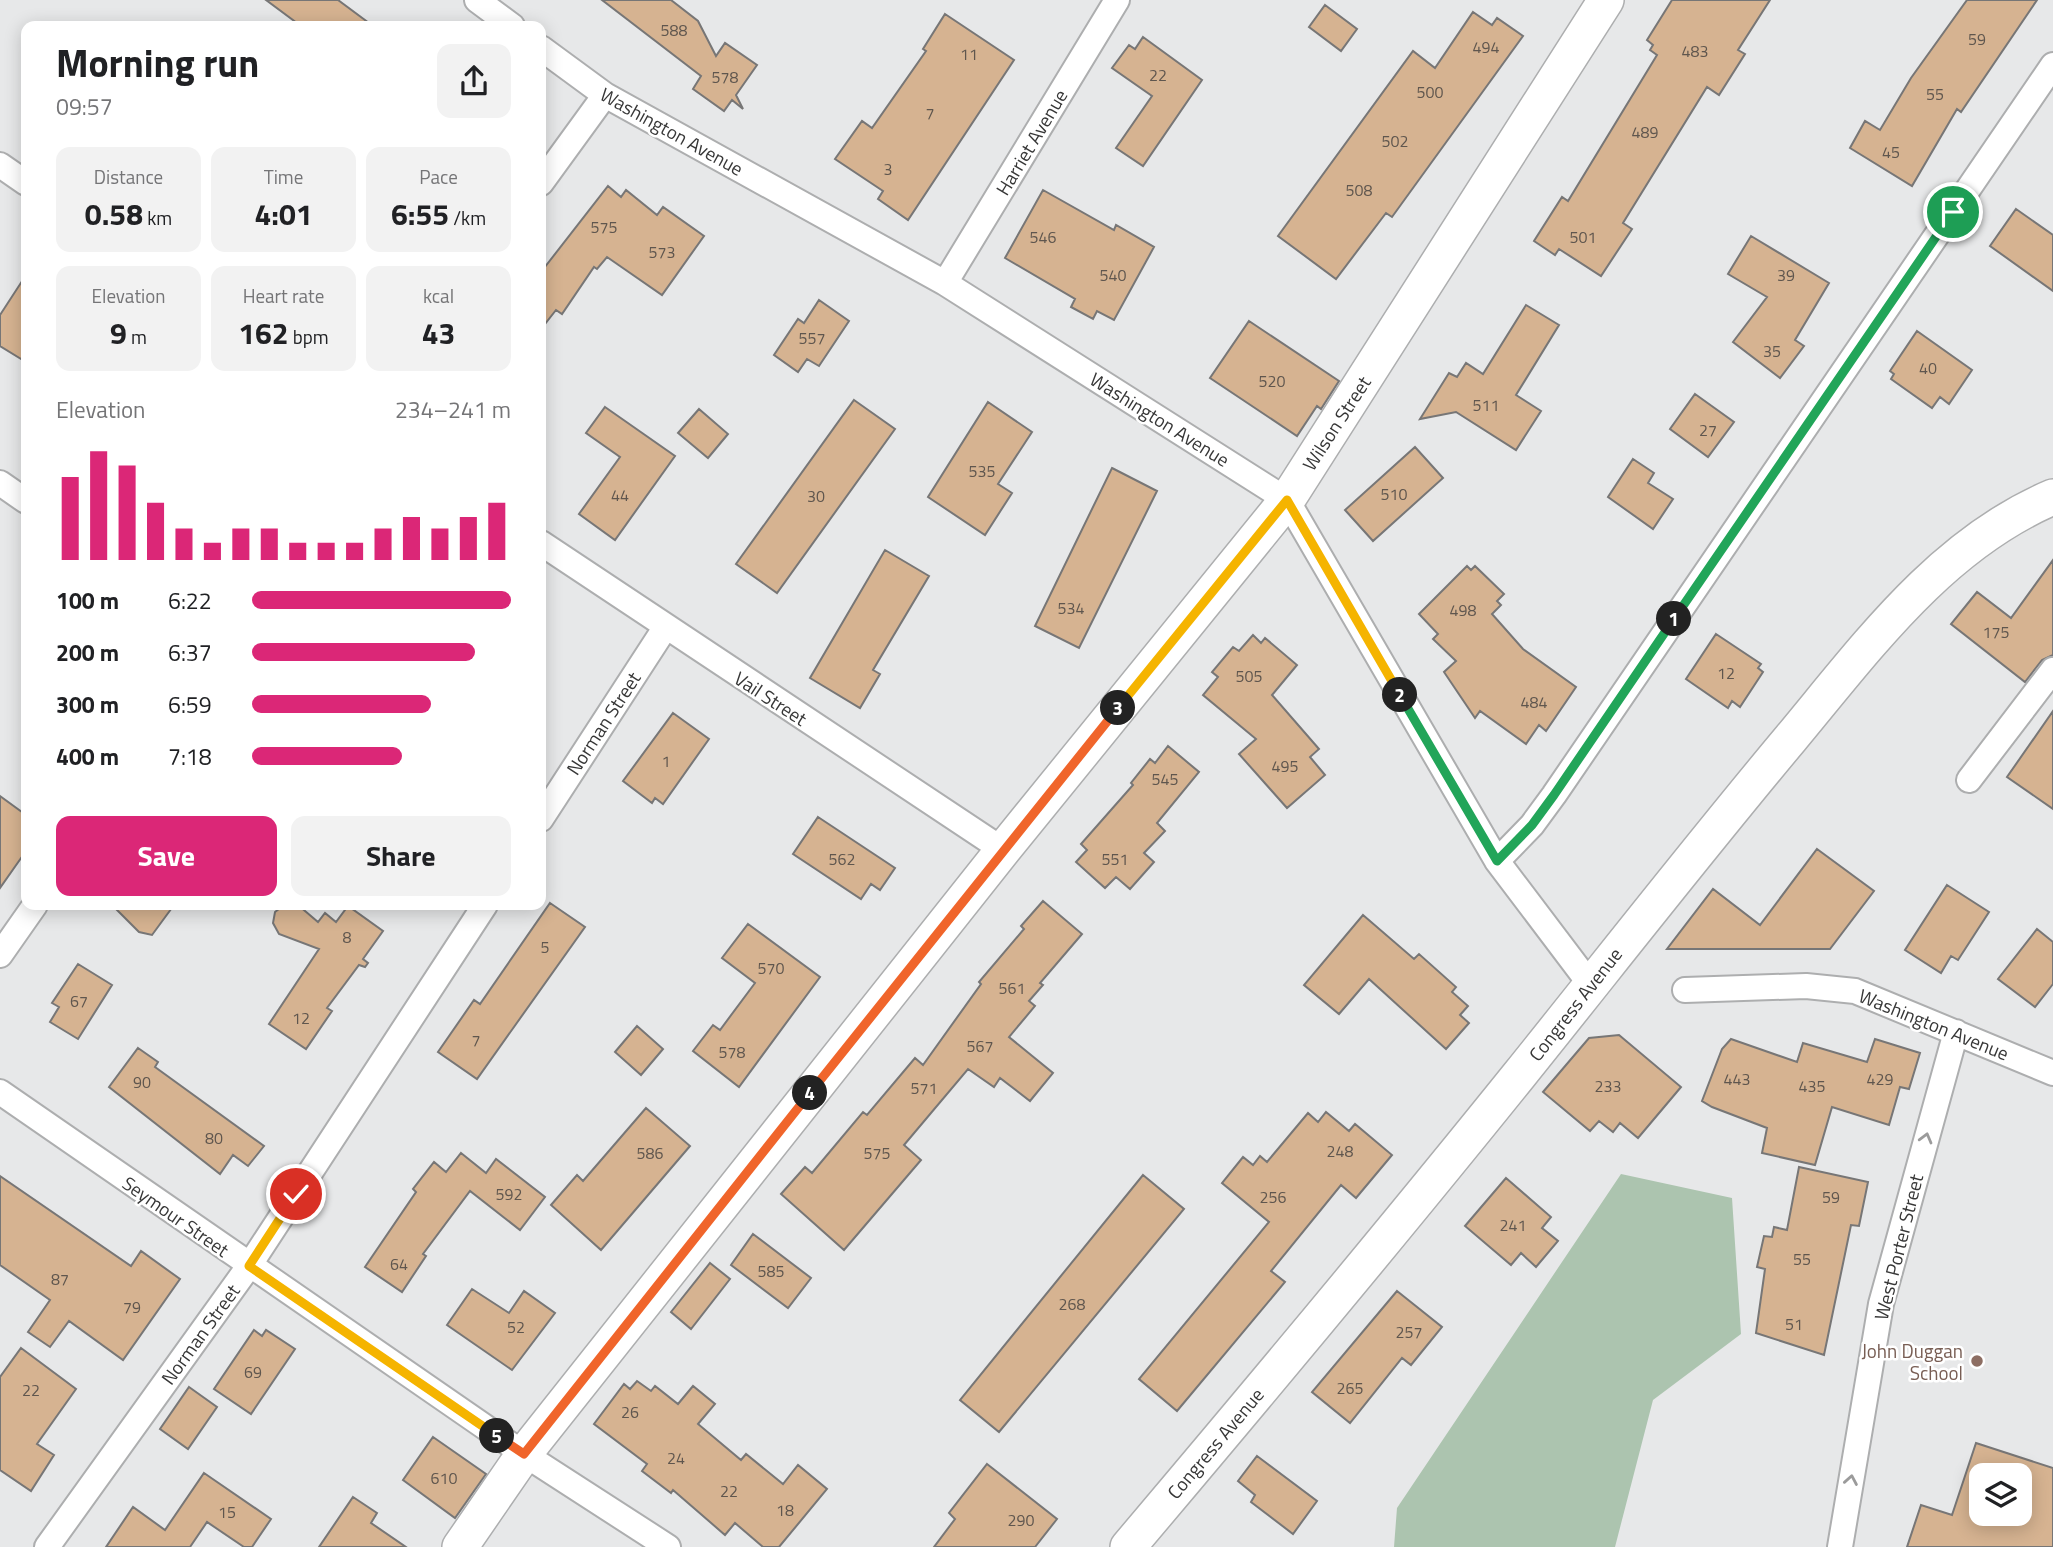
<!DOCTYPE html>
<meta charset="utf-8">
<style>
:root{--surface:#fff;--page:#f2f2f2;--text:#202124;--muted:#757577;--accent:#db2777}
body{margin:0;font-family:"Titillium Web",sans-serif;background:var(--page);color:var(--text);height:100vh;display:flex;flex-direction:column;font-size:26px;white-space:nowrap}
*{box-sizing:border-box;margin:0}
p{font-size:23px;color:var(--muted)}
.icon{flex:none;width:38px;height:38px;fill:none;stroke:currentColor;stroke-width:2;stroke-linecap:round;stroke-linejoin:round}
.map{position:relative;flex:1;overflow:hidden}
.sheet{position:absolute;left:21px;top:21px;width:525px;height:889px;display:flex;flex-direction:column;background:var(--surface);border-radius:14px;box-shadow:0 4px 18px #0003}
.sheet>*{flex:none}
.controls{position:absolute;left:1969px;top:1463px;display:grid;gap:14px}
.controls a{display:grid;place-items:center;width:63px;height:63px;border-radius:14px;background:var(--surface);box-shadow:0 4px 18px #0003;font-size:35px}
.pin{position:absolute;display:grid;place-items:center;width:60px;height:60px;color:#fff;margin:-30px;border:4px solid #fff;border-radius:50%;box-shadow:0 2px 7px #0007}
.km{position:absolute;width:35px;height:35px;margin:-18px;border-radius:50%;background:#222;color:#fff;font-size:19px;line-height:35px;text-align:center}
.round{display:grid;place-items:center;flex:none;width:74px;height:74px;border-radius:14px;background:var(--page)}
.summary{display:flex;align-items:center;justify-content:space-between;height:119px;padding:0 35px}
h1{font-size:38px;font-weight:700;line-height:52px}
.stats{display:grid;grid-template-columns:repeat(3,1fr);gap:10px;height:119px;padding:7px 35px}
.stats div{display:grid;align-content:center;border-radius:14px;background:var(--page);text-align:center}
.stats b{font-size:30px;font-weight:700}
.stats small{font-size:19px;font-weight:400}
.stats p{font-size:19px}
.chart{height:196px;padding:14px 35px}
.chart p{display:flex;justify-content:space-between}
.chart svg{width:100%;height:126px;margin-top:7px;stroke:var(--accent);stroke-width:6}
.cta{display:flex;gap:14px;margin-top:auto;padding:14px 35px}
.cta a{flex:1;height:80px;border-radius:14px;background:var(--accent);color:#fff;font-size:28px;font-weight:700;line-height:80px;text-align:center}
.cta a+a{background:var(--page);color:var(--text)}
ul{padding:0 35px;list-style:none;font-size:23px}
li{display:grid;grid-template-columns:112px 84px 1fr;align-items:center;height:52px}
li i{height:18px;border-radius:9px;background:var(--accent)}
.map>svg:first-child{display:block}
.green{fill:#acc4af}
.building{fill:#d6b391;stroke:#777676;stroke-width:2;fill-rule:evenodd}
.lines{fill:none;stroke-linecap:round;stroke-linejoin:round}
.street-casing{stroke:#adaeaf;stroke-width:28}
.secondary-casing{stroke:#adaeaf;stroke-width:38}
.street{stroke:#fff;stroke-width:24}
.secondary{stroke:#fff;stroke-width:35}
.oneway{stroke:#9b9b9b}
.split-1-casing{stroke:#fff;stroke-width:14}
.split-2-casing{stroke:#fff;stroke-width:14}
.split-3-casing{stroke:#fff;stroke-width:14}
.split-4-casing{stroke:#fff;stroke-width:14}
.split-5-casing{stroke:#fff;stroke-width:14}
.split-6-casing{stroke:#fff;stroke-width:14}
.split-1{stroke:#22a559;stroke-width:9}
.split-2{stroke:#22a559;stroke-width:9}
.split-3{stroke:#f5b400;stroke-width:9}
.split-4{stroke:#f0652b;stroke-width:9}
.split-5{stroke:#f0652b;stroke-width:9}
.split-6{stroke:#f5b400;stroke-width:9}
.education-dot{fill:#8d6e63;stroke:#fff;stroke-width:2.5}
.labels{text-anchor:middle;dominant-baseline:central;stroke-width:5;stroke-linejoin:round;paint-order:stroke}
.number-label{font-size:16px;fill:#5f564e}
.street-label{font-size:19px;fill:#373737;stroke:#fff}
.education-label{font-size:19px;fill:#785e54;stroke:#fff;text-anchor:end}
</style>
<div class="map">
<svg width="2053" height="1547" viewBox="0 0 2053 1547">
<rect width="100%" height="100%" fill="#e7e8e9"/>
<path class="green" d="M 1621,1174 L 1732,1198 L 1741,1334 L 1653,1400 L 1615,1547 L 1394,1547 L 1397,1508 Z"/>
<path class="building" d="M 266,0 L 338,0 L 373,26 L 301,26 Z
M 602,0 L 671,0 L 698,21 L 716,56 L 725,43 L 757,65 L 736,95 L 743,109 L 732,100 L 724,111 L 693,89 L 701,76 Z
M 1672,0 L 1770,0 L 1738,50 L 1745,54 L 1719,95 L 1707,87 L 1623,223 L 1632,229 L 1601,276 L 1559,249 L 1555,255 L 1534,241 L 1562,197 L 1568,201 L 1657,55 L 1650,50 L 1653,45 L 1647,40 Z
M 1967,0 L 2037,0 L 1961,112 L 1957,109 L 1912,186 L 1850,148 L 1865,121 L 1880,130 L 1911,78 Z
M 1325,5 L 1357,29 L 1341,51 L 1309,27 Z
M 1473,12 L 1492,25 L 1497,18 L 1523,36 L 1392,217 L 1386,213 L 1336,279 L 1278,236 L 1413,51 L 1435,68 Z
M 945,14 L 1014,60 L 908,220 L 878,199 L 883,191 L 835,159 L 862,121 L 872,128 L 926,51 L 923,49 Z
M 1143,37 L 1202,80 L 1143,166 L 1116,148 L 1152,96 L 1112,68 L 1129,45 L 1135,49 Z
M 608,186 L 621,197 L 626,190 L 657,215 L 663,207 L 704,236 L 662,295 L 607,257 L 597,269 L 594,267 L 562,314 L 556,310 L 541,329 L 541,272 Z
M 1043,190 L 1114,230 L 1116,225 L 1154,247 L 1114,320 L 1097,311 L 1093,319 L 1071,307 L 1075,299 L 1005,258 Z
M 2016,209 L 2053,235 L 2053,291 L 1990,246 Z
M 1751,236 L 1829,283 L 1795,340 L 1804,346 L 1780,378 L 1733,342 L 1767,297 L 1728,274 Z
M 26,275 L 26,362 L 0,346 L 0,315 Z
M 819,300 L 849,321 L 819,366 L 807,359 L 798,372 L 774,355 L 798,319 L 804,323 Z
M 1526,305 L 1559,325 L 1516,395 L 1541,411 L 1516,450 L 1456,412 L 1420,419 L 1449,373 L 1457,377 L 1466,363 L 1483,374 Z
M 1249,321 L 1339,381 L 1321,409 L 1317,406 L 1297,436 L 1210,378 Z
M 1917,331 L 1972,370 L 1949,404 L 1940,397 L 1932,408 L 1891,379 L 1894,374 L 1890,371 Z
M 1695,394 L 1734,422 L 1708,457 L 1670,429 Z
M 854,400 L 895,429 L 777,593 L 736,564 Z
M 988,402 L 1032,432 L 998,484 L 1012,493 L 985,535 L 928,497 Z
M 605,407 L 675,456 L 615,540 L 579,514 L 620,457 L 586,433 Z
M 699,409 L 728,434 L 708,458 L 678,433 Z
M 1415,447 L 1443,478 L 1373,541 L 1345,510 Z
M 1633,459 L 1654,473 L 1648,483 L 1673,499 L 1653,529 L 1608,497 Z
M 1112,468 L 1157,491 L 1079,648 L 1035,626 Z
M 885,550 L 929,576 L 873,670 L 880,674 L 860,708 L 810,678 Z
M 2053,560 L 2053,655 L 2042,660 L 2025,682 L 1951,624 L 1977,592 L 2011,618 Z
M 1467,566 L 1471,570 L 1475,566 L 1504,594 L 1497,601 L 1501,605 L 1492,614 L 1523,649 L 1576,687 L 1546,731 L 1539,725 L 1526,744 L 1480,711 L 1475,718 L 1444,672 L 1456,661 L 1433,639 L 1438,634 L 1419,614 Z
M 1716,634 L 1761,664 L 1758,668 L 1763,672 L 1740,707 L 1732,701 L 1728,708 L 1686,679 Z
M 1253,635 L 1261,643 L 1265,638 L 1297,665 L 1272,695 L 1319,749 L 1310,757 L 1325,775 L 1287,808 L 1239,754 L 1256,739 L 1203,695 L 1218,677 L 1212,672 L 1233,647 L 1239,651 Z
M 2053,711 L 2053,809 L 2007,777 Z
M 673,713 L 709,739 L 663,804 L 655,798 L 652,803 L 623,781 Z
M 1168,746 L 1199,772 L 1157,823 L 1165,831 L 1144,853 L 1154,862 L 1130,889 L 1116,877 L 1105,888 L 1076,862 L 1087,850 L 1081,844 L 1133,785 L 1131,783 L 1150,759 L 1155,763 Z
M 0,796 L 26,815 L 26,851 L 0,888 Z
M 818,817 L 895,868 L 880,890 L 871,884 L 861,899 L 793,854 Z
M 1817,849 L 1874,891 L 1830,949 L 1667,949 L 1713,889 L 1760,925 Z
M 1947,885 L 1989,912 L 1958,960 L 1951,956 L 1941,973 L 1905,950 Z
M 1043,901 L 1082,934 L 1040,983 L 1043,985 L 1029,1001 L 1035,1006 L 1009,1037 L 1053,1073 L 1030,1101 L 1000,1078 L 994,1087 L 968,1069 L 904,1145 L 921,1160 L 844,1250 L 781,1194 L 805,1167 L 812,1173 L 863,1112 L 867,1115 L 915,1058 L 923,1065 L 981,984 L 979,982 L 1024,929 L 1021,926 Z
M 550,903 L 585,927 L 477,1079 L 438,1052 L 474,1000 L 480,1004 Z
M 112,905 L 174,905 L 152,935 L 139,932 Z
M 284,905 L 298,905 L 318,922 L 325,913 L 336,922 L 348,906 L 383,931 L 363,959 L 368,963 L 365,967 L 359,965 L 327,1008 L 332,1011 L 306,1049 L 269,1024 L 319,949 L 279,934 L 273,923 L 275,912 Z
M 1363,915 L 1414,959 L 1419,954 L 1456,987 L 1452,992 L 1468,1006 L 1460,1015 L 1469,1023 L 1446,1049 L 1369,979 L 1339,1014 L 1304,985 Z
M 748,924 L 820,977 L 739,1087 L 693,1051 L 713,1025 L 720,1030 L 755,983 L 722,958 Z
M 2037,929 L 2053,942 L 2053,984 L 2035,1007 L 1998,979 Z
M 78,964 L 112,985 L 78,1039 L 50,1022 L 59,1007 L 52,1003 Z
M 637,1026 L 663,1049 L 641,1075 L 615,1052 Z
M 1619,1035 L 1681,1087 L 1638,1138 L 1620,1123 L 1613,1132 L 1599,1121 L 1590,1131 L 1543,1092 L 1589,1038 Z
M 1731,1039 L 1797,1062 L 1803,1043 L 1867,1062 L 1875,1039 L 1920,1053 L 1909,1089 L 1900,1087 L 1889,1125 L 1832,1107 L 1815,1165 L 1762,1153 L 1767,1128 L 1712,1107 L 1702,1101 L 1722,1049 Z
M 138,1048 L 158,1062 L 155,1067 L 264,1146 L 248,1166 L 233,1155 L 220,1174 L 109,1087 Z
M 646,1108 L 690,1146 L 601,1250 L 551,1205 L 577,1175 L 583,1181 Z
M 1326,1112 L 1349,1131 L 1355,1124 L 1392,1155 L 1356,1198 L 1341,1185 L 1271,1271 L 1285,1282 L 1177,1411 L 1139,1379 L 1269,1222 L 1222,1183 L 1243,1157 L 1253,1165 L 1260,1156 L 1267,1162 L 1308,1113 L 1318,1122 Z
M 461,1153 L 486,1173 L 496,1159 L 545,1197 L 520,1230 L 470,1191 L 423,1254 L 426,1256 L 402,1292 L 365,1267 L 416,1192 L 413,1189 L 434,1162 L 446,1172 Z
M 1799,1167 L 1868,1182 L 1859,1226 L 1851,1225 L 1824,1355 L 1756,1333 L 1765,1269 L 1757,1267 L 1764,1236 L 1772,1237 L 1774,1227 L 1787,1230 Z
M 1143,1175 L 1184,1209 L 999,1432 L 960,1400 Z
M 0,1176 L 131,1266 L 141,1251 L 180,1279 L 123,1360 L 69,1321 L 50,1347 L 28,1332 L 50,1300 L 0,1265 Z
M 1506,1178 L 1551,1217 L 1542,1228 L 1558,1241 L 1536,1267 L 1521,1253 L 1511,1265 L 1465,1226 Z
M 753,1234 L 811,1278 L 788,1308 L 731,1265 Z
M 710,1263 L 730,1279 L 691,1329 L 671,1312 Z
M 472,1289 L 509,1313 L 524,1291 L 555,1313 L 512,1370 L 447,1325 Z
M 1397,1291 L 1442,1327 L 1411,1365 L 1402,1358 L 1350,1423 L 1312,1392 Z
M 254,1330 L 262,1336 L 266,1330 L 295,1349 L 251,1414 L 214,1389 Z
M 21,1348 L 76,1389 L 37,1444 L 54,1455 L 31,1491 L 0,1470 L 0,1377 Z
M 637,1381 L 651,1391 L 655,1386 L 678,1404 L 693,1386 L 715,1404 L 698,1424 L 741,1460 L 746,1454 L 783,1484 L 798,1465 L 827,1489 L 779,1547 L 763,1547 L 735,1523 L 725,1535 L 673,1490 L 671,1493 L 642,1471 L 647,1464 L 594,1424 L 624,1384 L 630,1389 Z
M 189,1387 L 217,1407 L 188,1449 L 160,1429 Z
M 433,1437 L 486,1474 L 455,1518 L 403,1480 Z
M 1976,1443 L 2053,1468 L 2053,1547 L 1907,1547 L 1921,1505 L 1952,1515 ZM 1981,1475 L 2020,1475 L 2020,1514 L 1981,1514 Z
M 1257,1456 L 1317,1501 L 1293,1534 L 1251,1502 L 1255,1495 L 1238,1481 Z
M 987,1464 L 1057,1519 L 1035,1547 L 934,1547 L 955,1519 L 949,1513 Z
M 204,1473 L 271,1519 L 252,1547 L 244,1547 L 207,1522 L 190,1547 L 106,1547 L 133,1507 L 165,1530 Z
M 353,1497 L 377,1513 L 371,1523 L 406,1547 L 319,1547 Z"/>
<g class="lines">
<g class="street-casing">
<path id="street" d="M 477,0 L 512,26
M 541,48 L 605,95 L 945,283 L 1287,500 L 1497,861 L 1590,984
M 0,165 L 26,183
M 541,183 L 605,95
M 945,283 L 1117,0
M 0,483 L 26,501
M 541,543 L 1003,850
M 1969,780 L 2053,670
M 541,819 L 665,628
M 1497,861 L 1532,825 L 1554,795 L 2053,65
M 0,955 L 35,905
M 1685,990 L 1806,986 L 1855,991 L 2053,1073
M 0,1092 L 524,1454 L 668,1547
M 47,1547 L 249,1266 L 485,905
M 1840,1547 L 1881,1304 L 1956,1032"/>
</g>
<g class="secondary-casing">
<path id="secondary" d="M 460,1547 L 524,1454 L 1003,850 L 1287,500 L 1606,0
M 1128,1547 C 1260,1391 1392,1233 1520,1074 C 1610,962 1698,849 1791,738 C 1866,648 1941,544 2053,497"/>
</g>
<use href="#street" class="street"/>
<use href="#secondary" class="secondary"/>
</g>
<defs><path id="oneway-chevron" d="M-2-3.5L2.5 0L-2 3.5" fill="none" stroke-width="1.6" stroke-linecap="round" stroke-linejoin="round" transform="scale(1.75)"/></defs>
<g class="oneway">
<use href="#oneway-chevron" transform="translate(1926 1138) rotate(-75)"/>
<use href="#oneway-chevron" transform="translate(1851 1480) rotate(-80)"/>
</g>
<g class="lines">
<g class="split-1-casing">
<path id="split-1" d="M 1674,619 L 1953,212"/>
</g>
<g class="split-2-casing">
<path id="split-2" d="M 1400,695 L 1497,861 L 1532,825 L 1554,795 L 1674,619"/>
</g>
<g class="split-3-casing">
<path id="split-3" d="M 1118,708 L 1287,500 L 1400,695"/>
</g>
<g class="split-4-casing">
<path id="split-4" d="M 810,1093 L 1118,708"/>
</g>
<g class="split-5-casing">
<path id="split-5" d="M 497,1436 L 524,1454 L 810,1093"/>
</g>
<g class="split-6-casing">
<path id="split-6" d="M 296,1194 L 249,1266 L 497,1436"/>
</g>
<use href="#split-1" class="split-1"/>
<use href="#split-2" class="split-2"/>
<use href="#split-3" class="split-3"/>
<use href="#split-4" class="split-4"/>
<use href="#split-5" class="split-5"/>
<use href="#split-6" class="split-6"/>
</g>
<circle class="education-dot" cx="1977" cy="1361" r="7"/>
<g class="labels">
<g class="number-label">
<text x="674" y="30">588</text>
<text x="1977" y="39">59</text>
<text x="1486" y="47">494</text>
<text x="1695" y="51">483</text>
<text x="969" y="54">11</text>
<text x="1158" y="75">22</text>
<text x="725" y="77">578</text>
<text x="1430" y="92">500</text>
<text x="1935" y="94">55</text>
<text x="930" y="113">7</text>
<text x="1645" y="132">489</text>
<text x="1395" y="141">502</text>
<text x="1891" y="152">45</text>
<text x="888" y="169">3</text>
<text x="1359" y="190">508</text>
<text x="604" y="227">575</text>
<text x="1043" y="237">546</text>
<text x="1583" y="237">501</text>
<text x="662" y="252">573</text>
<text x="1113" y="275">540</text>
<text x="1786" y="275">39</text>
<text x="812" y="338">557</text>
<text x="1772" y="351">35</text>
<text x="1928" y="368">40</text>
<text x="1272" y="381">520</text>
<text x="1486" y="405">511</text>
<text x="1708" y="430">27</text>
<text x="982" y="471">535</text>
<text x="1394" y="494">510</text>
<text x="620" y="495">44</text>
<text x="816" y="496">30</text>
<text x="1071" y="608">534</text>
<text x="1463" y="610">498</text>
<text x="1996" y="632">175</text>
<text x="1726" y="673">12</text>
<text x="1249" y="676">505</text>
<text x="1534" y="702">484</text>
<text x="666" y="761">1</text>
<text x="1285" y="766">495</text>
<text x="1165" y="779">545</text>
<text x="842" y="859">562</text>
<text x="1115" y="859">551</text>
<text x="347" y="937">8</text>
<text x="545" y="947">5</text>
<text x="771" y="968">570</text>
<text x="1012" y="988">561</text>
<text x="79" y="1001">67</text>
<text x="301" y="1018">12</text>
<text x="476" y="1040">7</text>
<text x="980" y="1046">567</text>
<text x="732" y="1052">578</text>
<text x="1737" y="1079">443</text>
<text x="1880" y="1079">429</text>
<text x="142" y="1082">90</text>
<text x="1608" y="1086">233</text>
<text x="1812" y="1086">435</text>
<text x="924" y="1088">571</text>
<text x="214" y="1138">80</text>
<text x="1340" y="1151">248</text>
<text x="650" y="1153">586</text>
<text x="877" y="1153">575</text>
<text x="509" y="1194">592</text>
<text x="1273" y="1197">256</text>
<text x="1831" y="1197">59</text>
<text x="1513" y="1225">241</text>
<text x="1802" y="1259">55</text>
<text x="399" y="1264">64</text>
<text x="771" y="1271">585</text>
<text x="60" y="1279">87</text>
<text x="1072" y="1304">268</text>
<text x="132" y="1307">79</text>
<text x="1794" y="1324">51</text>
<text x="516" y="1327">52</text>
<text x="1409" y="1332">257</text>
<text x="253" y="1372">69</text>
<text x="1350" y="1388">265</text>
<text x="31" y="1390">22</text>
<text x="630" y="1412">26</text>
<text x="676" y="1458">24</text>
<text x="444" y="1478">610</text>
<text x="729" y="1491">22</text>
<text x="785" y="1510">18</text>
<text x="227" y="1512">15</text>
<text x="1021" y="1520">290</text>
</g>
<g class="street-label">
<text transform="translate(672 131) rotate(29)">Washington Avenue</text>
<text transform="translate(1031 142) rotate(-59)">Harriet Avenue</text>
<text transform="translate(1160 419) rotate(32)">Washington Avenue</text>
<text transform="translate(1336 423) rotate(-57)">Wilson Street</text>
<text transform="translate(771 698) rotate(33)">Vail Street</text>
<text transform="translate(603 723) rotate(-57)">Norman Street</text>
<text transform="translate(1575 1004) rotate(-52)">Congress Avenue</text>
<text transform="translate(1934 1024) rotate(22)">Washington Avenue</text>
<text transform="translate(176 1216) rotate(35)">Seymour Street</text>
<text transform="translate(1898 1247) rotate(-76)">West Porter Street</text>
<text transform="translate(200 1334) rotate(-54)">Norman Street</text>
<text transform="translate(1215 1443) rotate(-50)">Congress Avenue</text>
</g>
<g class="education-label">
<text x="1963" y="1350">John Duggan<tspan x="1963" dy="22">School</tspan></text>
</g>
</g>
</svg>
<div class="controls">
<a><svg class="icon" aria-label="layers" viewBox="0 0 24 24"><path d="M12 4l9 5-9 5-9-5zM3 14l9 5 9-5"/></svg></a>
</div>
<div class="pin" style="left:1953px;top:212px;background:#1e9e55"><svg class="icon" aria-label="arrive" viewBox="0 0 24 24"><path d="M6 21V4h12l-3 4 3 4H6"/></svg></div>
<div class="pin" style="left:296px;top:1194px;background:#d93025"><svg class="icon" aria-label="check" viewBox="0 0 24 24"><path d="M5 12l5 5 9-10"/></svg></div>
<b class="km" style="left:1674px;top:619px">1</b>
<b class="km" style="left:1400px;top:695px">2</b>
<b class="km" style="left:1118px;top:708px">3</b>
<b class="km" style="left:810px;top:1093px">4</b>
<b class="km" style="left:497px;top:1436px">5</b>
<section class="sheet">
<div class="summary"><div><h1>Morning run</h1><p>09:57</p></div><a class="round"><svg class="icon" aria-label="share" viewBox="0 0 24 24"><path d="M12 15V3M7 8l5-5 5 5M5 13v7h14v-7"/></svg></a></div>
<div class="stats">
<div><p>Distance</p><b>0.58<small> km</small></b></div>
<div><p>Time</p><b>4:01</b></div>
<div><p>Pace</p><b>6:55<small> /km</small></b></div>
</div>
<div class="stats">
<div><p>Elevation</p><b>9<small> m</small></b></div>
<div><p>Heart rate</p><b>162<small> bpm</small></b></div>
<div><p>kcal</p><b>43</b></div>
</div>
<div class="chart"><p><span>Elevation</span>234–241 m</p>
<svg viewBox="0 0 160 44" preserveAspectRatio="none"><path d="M5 44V15M15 44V6M25 44V11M35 44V24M45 44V33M55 44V38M65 44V33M75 44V33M85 44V38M95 44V38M105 44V38M115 44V33M125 44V29M135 44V33M145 44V29M155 44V24"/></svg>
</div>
<ul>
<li><b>100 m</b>6:22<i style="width:100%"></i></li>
<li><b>200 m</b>6:37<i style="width:86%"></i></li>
<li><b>300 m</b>6:59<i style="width:69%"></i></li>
<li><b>400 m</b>7:18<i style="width:58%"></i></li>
</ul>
<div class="cta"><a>Save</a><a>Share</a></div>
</section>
</div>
